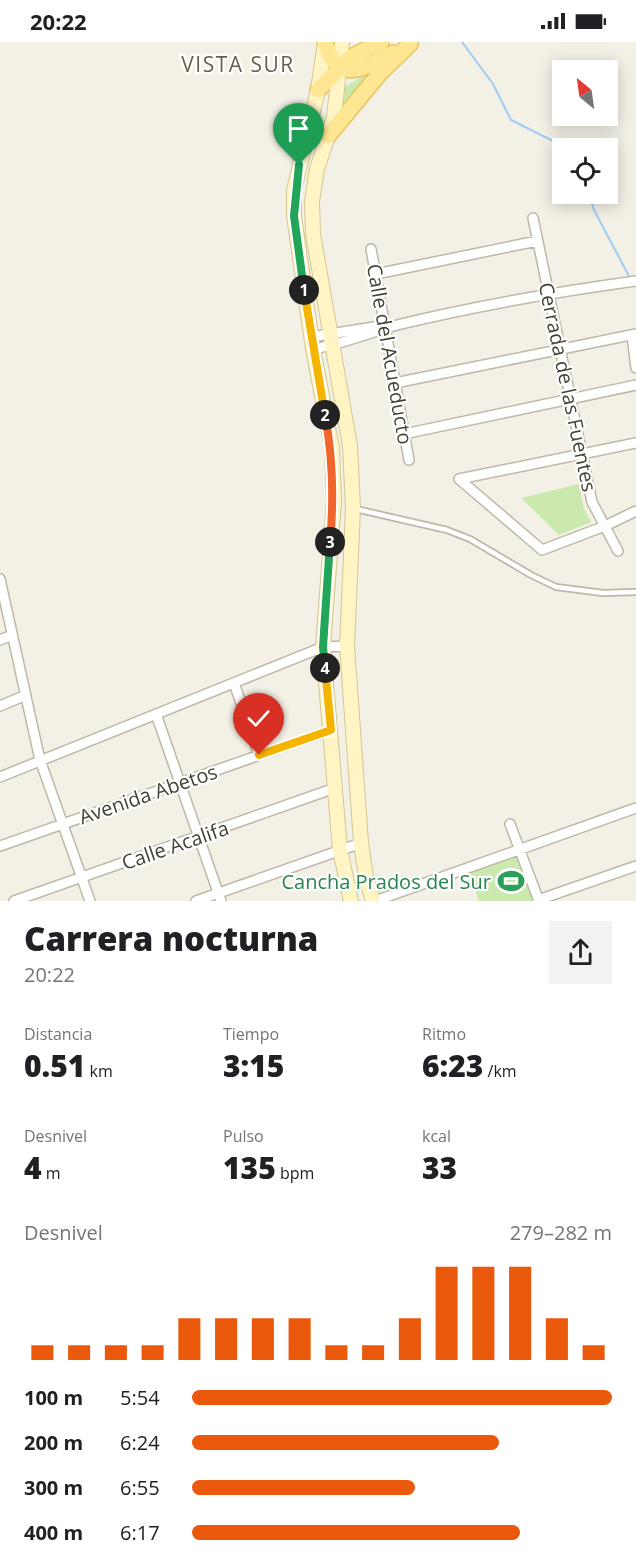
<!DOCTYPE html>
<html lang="es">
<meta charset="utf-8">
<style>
:root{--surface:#fff;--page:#f2f2f2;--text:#202124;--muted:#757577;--accent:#ea580c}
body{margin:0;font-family:"Open Sans",sans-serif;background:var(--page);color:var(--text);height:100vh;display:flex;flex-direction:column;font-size:22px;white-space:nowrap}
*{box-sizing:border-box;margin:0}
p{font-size:20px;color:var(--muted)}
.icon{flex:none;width:33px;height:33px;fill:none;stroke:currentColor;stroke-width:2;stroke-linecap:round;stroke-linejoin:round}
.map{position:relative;height:859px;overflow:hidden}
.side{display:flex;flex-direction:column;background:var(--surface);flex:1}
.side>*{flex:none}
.needle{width:39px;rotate:331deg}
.fabs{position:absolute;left:552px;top:18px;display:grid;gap:12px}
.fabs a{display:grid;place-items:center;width:66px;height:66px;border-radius:0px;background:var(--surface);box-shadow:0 3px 15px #0003;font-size:30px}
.pin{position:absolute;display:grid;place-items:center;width:51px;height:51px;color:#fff;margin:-62px -26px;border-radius:50% 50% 50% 0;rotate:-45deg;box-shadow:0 0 6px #0007}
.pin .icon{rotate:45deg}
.km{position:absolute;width:30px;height:30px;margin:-15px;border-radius:50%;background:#222;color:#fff;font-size:16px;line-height:30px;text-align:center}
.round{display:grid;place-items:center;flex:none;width:63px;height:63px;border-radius:0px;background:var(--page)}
.headline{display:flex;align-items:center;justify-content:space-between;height:102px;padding:0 24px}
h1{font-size:33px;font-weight:800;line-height:45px}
.stats{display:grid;grid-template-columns:repeat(3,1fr);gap:9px;height:102px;padding:6px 24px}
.stats div{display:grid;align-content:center}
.stats b{font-size:30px;font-weight:800}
.stats small{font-size:16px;font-weight:400}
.stats p{font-size:16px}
.chart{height:168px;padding:12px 24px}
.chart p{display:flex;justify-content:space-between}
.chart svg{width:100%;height:108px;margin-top:6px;stroke:var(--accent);stroke-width:6}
ul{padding:0 24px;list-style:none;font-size:20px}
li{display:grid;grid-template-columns:96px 72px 1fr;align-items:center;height:45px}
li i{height:15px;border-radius:8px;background:var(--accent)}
.status{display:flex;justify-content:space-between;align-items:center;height:42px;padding:0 30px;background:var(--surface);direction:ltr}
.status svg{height:16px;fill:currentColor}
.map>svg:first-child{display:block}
.green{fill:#cbe9ae}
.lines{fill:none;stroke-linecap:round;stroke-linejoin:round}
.stream{stroke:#a1ccf1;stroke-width:2}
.lane-casing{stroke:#bfb8a8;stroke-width:8}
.street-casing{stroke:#bfb8a8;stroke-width:12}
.secondary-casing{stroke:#d4c795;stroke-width:16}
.primary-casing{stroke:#e6c562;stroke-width:18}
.lane{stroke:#fff;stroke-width:4.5}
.street{stroke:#fff;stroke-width:9}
.secondary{stroke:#fff4c4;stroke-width:14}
.primary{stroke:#ffe693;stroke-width:15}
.split-1-casing{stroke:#fff;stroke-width:12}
.split-2-casing{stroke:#fff;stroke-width:12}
.split-3-casing{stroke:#fff;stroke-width:12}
.split-4-casing{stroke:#fff;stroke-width:12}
.split-5-casing{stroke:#fff;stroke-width:12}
.split-1{stroke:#22a559;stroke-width:8}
.split-2{stroke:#f5b400;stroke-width:8}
.split-3{stroke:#f0652b;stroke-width:8}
.split-4{stroke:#22a559;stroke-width:8}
.split-5{stroke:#f5b400;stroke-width:8}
.labels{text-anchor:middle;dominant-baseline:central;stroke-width:4.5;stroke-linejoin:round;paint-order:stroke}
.street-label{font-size:20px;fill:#464135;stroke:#fff}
.leisure-label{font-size:20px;fill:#27864d;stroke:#fff;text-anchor:end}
.neighbourhood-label{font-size:21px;letter-spacing:1.5px;fill:#695f4c;stroke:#fff}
</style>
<div class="status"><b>20:22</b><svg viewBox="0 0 49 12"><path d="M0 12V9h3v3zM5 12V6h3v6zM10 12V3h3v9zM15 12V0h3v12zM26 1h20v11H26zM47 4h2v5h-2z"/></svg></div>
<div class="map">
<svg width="636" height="859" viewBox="0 0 636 859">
<rect width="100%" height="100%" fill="#f3f0e6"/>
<path class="green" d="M 381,24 L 338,75 L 344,45 Z
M 579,442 L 584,467 L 591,480 L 559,493 L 521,456 Z
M 518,813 L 535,859 L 479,859 L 469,830 Z"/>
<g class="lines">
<path class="stream" d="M 462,0 L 493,42 L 511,78 L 559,102 L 562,108
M 589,152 L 594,168 L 631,238"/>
<g class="lane-casing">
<path id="lane" d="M 356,467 L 447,488 L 470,497 L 531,533 L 556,545 L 603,551 L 636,550"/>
</g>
<g class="street-casing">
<path id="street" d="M 533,176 L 592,460 L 618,509
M 371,207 L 409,418
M 376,232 L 537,199
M 632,293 L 636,326
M 311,295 L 386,283
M 313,307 C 342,302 369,291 397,283 C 475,264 556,250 636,239
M 395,341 L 636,292
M 404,392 L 636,343
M 459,437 L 542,508 L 605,484 L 636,469
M 459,437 L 636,401
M 0,537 L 40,718 L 90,859
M 0,598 L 12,593
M 234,641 L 259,713
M 0,664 L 26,653
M 156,672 L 221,859
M 0,735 L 323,605 L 347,604
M 510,782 L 539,859
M 0,804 L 331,688
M 538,858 L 636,824
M 14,859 L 335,746
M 196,859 L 361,801
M 375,859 L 636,766"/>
</g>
<g class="secondary-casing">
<path id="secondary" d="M 325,0 L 318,48 L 294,148 L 294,174 L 313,307 L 332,406 L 334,459 L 323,605 L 340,808 L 351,859
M 342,0 L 334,75 L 317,127 L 312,159 L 313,192 L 350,404 L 353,466 L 347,604 L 361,801 L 366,835 L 373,859"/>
</g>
<g class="primary-casing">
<path id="primary" d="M 325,0 C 337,44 364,26 393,11
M 318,48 L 351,15 L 381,0
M 328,94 L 380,31 L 410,2"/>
</g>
<use href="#lane" class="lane"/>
<use href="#street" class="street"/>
<use href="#secondary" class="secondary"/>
<use href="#primary" class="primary"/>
</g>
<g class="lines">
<g class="split-1-casing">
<path id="split-1" d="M 299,123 L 294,174 L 304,248"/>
</g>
<g class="split-2-casing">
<path id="split-2" d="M 304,248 L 325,373"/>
</g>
<g class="split-3-casing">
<path id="split-3" d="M 325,373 C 333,416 334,457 330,500"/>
</g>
<g class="split-4-casing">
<path id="split-4" d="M 325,626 L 323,605 L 330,500"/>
</g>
<g class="split-5-casing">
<path id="split-5" d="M 259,713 L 331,688 L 325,626"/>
</g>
<use href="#split-1" class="split-1"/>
<use href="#split-2" class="split-2"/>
<use href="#split-3" class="split-3"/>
<use href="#split-4" class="split-4"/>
<use href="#split-5" class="split-5"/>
</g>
<defs>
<g id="stadium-bare" transform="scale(2.07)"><path d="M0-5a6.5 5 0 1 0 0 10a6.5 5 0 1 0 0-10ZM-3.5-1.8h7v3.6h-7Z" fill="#2e9e5b" stroke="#fff" stroke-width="2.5" paint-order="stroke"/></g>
</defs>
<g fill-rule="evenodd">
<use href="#stadium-bare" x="511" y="839"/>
</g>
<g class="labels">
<g class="street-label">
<text transform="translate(390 312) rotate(80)">Calle del Acueducto</text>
<text transform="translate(568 345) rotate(78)">Cerrada de las Fuentes</text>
<text transform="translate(148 752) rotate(-19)">Avenida Abetos</text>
<text transform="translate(175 803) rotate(-19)">Calle Acalifa</text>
</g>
<g class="leisure-label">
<text x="491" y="839">Cancha Prados del Sur</text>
</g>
<g class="neighbourhood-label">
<text x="238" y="22">VISTA SUR</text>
</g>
</g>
</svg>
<div class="fabs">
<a><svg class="needle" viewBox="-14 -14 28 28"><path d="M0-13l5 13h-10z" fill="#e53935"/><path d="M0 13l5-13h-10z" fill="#757577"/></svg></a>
<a><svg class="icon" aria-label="locate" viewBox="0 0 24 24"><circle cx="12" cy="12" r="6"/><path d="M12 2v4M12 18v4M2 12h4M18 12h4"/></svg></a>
</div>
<div class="pin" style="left:299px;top:123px;background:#1e9e55"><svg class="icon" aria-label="arrive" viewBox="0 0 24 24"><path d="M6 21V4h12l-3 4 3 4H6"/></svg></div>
<div class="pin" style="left:259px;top:713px;background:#d93025"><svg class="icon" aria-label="check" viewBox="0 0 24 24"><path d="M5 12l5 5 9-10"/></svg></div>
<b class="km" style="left:304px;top:248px">1</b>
<b class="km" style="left:325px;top:373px">2</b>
<b class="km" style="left:330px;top:500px">3</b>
<b class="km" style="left:325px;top:626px">4</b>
</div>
<section class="side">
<div class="headline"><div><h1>Carrera nocturna</h1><p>20:22</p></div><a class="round"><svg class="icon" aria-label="share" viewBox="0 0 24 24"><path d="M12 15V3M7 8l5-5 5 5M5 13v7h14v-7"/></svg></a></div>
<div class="stats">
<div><p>Distancia</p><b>0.51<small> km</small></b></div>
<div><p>Tiempo</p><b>3:15</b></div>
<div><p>Ritmo</p><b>6:23<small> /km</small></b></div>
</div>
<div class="stats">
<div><p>Desnivel</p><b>4<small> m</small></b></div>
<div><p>Pulso</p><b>135<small> bpm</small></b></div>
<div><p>kcal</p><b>33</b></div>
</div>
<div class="chart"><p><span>Desnivel</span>279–282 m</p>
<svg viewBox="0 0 160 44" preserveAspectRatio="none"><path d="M5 44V38M15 44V38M25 44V38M35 44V38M45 44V27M55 44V27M65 44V27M75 44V27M85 44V38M95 44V38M105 44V27M115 44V6M125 44V6M135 44V6M145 44V27M155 44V38"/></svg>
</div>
<ul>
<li><b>100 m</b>5:54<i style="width:100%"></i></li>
<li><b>200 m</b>6:24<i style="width:73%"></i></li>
<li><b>300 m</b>6:55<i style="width:53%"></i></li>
<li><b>400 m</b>6:17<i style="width:78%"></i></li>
</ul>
</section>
